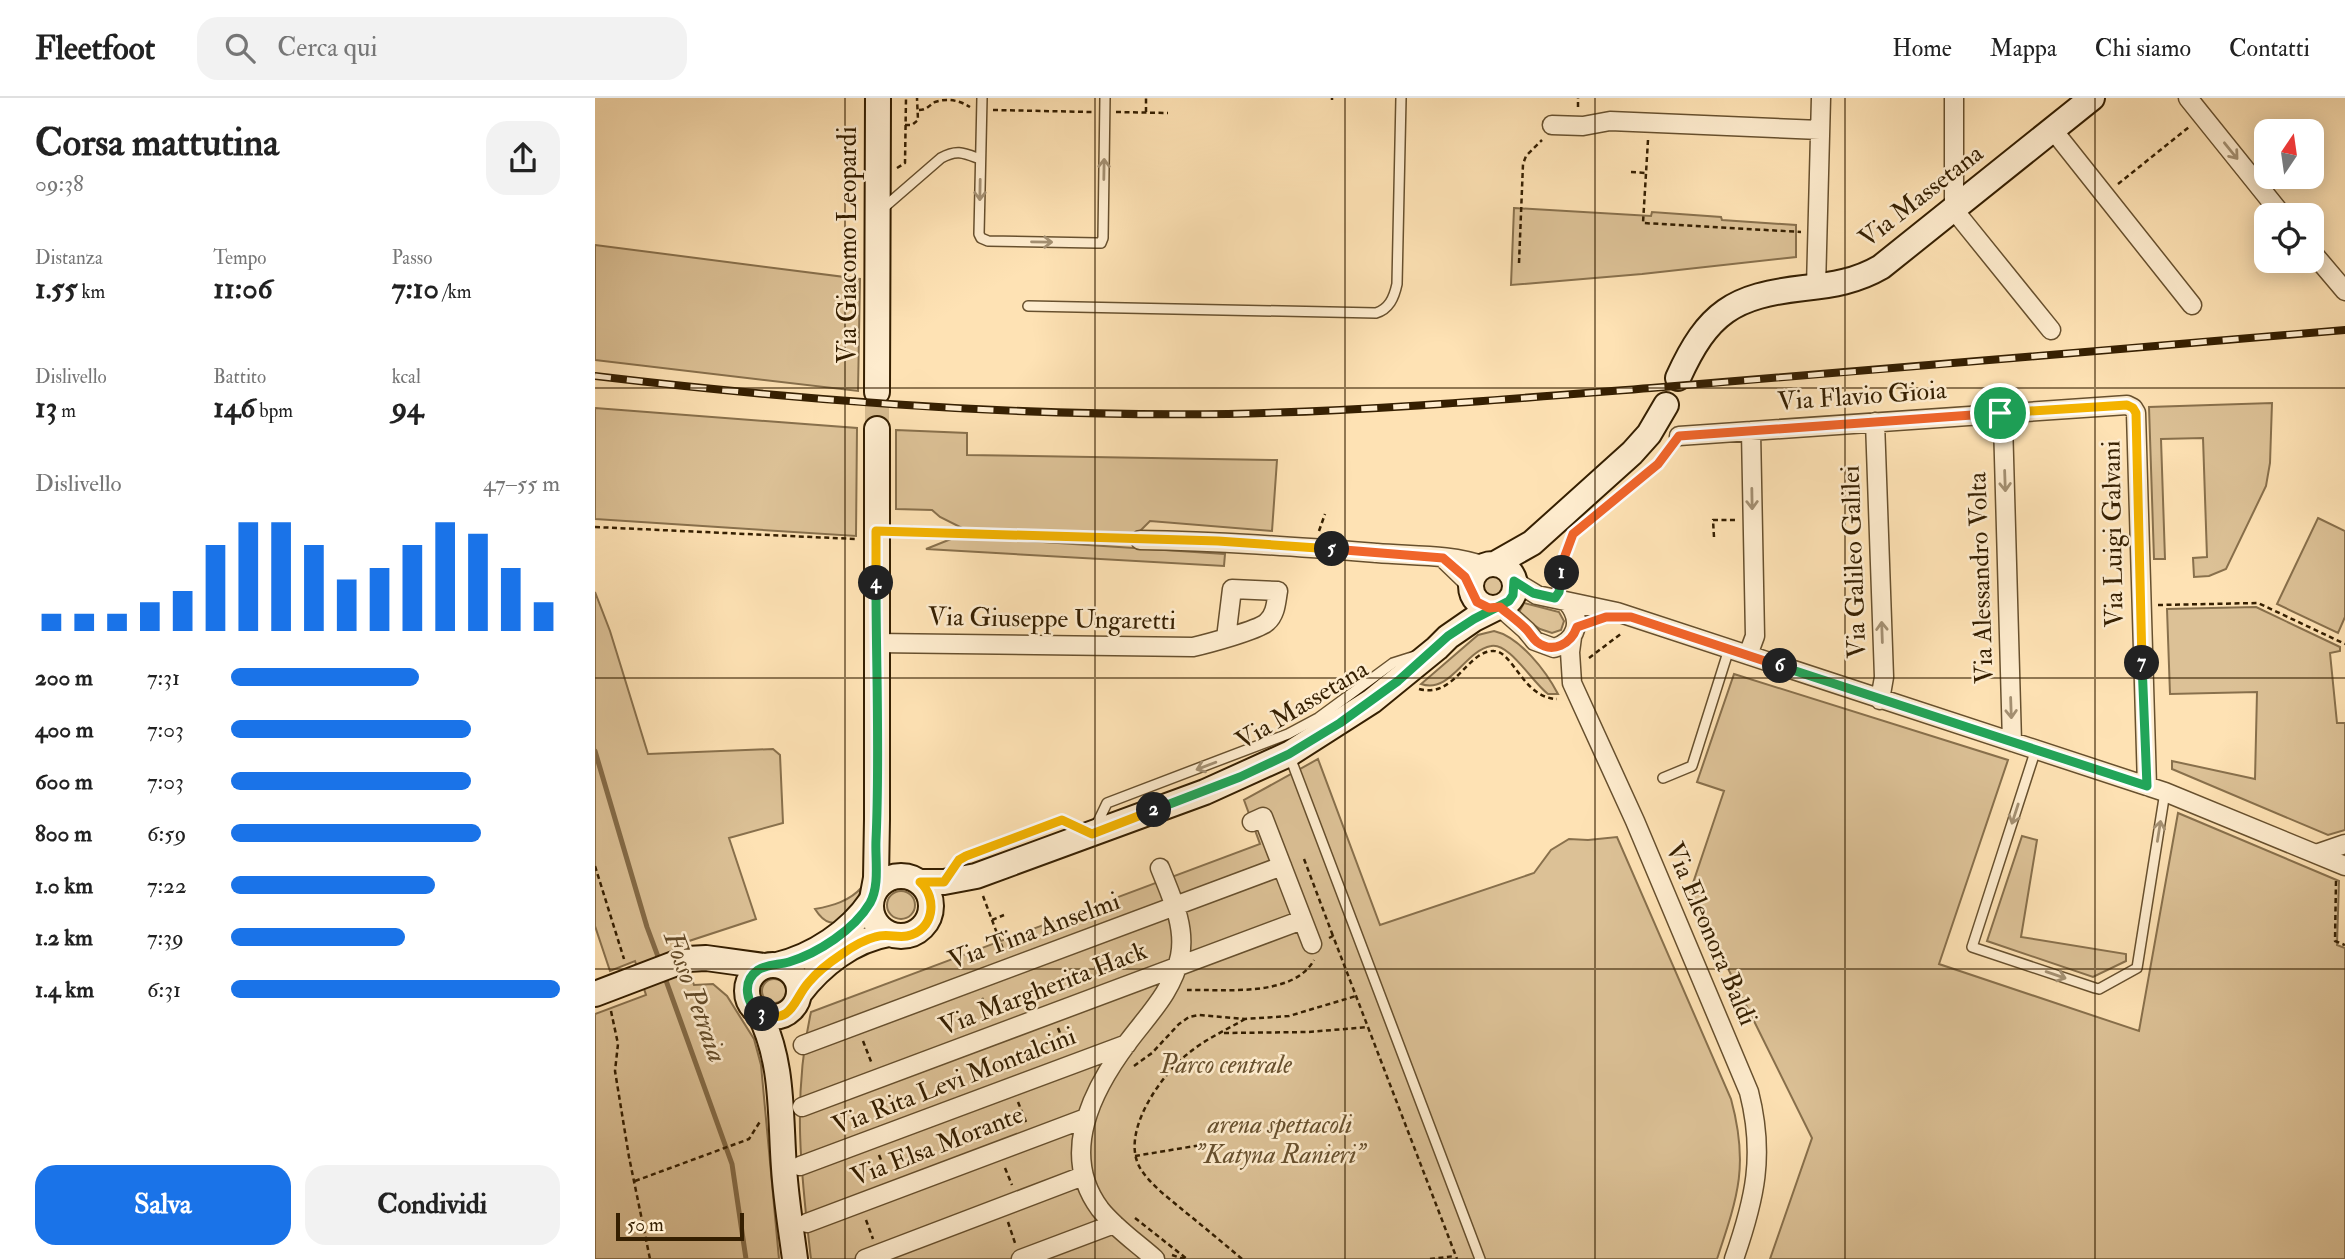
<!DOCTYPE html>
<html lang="it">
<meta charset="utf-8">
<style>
:root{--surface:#fff;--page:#f2f2f2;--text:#222;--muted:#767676;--line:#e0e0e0;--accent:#1a73e8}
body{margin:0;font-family:"IM FELL Double Pica",serif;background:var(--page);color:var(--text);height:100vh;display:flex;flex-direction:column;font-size:26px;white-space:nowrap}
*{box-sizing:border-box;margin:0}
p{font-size:23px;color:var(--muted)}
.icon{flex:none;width:38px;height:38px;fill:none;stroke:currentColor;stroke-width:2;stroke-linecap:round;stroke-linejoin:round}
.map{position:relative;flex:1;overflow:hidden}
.side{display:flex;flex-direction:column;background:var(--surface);width:595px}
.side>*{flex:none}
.needle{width:46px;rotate:13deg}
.fabs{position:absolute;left:1659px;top:21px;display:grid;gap:14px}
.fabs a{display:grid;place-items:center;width:70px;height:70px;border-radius:14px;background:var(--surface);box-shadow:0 4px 18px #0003;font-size:35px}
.scale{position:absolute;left:21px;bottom:18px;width:128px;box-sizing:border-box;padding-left:7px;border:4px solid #351f01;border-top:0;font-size:19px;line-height:24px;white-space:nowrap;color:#351f01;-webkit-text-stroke:5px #feecce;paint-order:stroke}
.pin{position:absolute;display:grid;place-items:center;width:60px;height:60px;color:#fff;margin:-30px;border:4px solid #fff;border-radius:50%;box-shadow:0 2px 7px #0007}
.km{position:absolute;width:35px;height:35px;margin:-18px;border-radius:50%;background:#222;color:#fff;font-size:19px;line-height:35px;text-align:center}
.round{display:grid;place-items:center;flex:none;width:74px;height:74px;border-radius:21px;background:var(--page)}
.head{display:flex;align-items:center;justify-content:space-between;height:119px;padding:0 35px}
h1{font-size:38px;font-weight:800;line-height:52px}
.stats{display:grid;grid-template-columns:repeat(3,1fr);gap:10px;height:119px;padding:7px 35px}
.stats div{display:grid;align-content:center}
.stats b{font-size:30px;font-weight:800}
.stats small{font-size:19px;font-weight:400}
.stats p{font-size:19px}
.chart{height:196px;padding:14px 35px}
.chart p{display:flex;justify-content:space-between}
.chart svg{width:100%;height:126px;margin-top:7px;stroke:var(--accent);stroke-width:6}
.cta{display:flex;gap:14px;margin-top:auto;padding:14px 35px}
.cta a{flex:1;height:80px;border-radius:21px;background:var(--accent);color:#fff;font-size:28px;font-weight:800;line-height:80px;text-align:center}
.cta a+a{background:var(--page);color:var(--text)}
ul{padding:0 35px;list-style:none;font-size:23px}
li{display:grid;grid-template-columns:112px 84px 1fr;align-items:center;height:52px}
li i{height:18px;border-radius:9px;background:var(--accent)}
header{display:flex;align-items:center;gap:42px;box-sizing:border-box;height:98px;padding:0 35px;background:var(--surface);border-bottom:2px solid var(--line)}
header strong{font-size:33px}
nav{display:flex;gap:38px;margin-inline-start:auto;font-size:24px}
.search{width:490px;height:63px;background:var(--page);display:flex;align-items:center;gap:18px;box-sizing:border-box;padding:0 24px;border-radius:21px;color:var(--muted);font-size:26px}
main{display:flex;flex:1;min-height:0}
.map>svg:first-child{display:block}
.green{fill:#dcc196;stroke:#88704c;stroke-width:2}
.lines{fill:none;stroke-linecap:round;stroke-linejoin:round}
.stream{stroke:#856c48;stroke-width:5}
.secondary-tunnel{stroke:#d6bb90;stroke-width:24;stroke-dasharray:24 12;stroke-linecap:butt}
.lane-casing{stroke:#67502e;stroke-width:12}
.street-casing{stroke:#67502e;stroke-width:21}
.secondary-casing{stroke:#351f01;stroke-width:28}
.path{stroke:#351f01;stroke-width:2.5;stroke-dasharray:5 3.5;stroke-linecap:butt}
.lane{stroke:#feecce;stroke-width:9}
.street{stroke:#feecce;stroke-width:18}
.secondary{stroke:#feecce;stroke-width:24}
.rail-casing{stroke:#351f01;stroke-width:8}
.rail{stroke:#feecce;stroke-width:5;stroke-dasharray:16;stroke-linecap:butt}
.oneway{stroke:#a49072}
.split-1-casing{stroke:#fff;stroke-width:14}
.split-2-casing{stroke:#fff;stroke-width:14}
.split-3-casing{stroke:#fff;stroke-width:14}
.split-4-casing{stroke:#fff;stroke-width:14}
.split-5-casing{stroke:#fff;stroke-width:14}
.split-6-casing{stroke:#fff;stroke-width:14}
.split-7-casing{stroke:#fff;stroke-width:14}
.split-8-casing{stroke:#fff;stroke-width:14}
.split-1{stroke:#f0652b;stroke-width:9}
.split-2{stroke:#22a559;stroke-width:9}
.split-3{stroke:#f5b400;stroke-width:9}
.split-4{stroke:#22a559;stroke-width:9}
.split-5{stroke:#f5b400;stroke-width:9}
.split-6{stroke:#f0652b;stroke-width:9}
.split-7{stroke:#22a559;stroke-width:9}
.split-8{stroke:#f5b400;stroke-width:9}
.grid{fill:none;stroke:#351f01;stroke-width:2;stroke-opacity:0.55}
.labels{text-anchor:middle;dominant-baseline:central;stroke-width:5;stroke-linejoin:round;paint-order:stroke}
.street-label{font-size:26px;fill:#351f01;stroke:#feecce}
.park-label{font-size:26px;font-style:italic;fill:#67502e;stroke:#feecce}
.water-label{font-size:28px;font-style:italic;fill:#644c2a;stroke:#feecce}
</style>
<header>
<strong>Fleetfoot</strong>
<div class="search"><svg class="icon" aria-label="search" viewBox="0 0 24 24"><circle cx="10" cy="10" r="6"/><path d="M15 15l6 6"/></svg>Cerca qui</div>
<nav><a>Home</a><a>Mappa</a><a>Chi siamo</a><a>Contatti</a></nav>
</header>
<main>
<section class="side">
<div class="head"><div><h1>Corsa mattutina</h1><p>09:38</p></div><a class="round"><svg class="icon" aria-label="share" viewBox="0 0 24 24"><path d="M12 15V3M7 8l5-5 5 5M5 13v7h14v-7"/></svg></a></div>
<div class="stats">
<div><p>Distanza</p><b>1.55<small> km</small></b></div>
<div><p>Tempo</p><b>11:06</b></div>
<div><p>Passo</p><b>7:10<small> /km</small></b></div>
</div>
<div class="stats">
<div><p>Dislivello</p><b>13<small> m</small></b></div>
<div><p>Battito</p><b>146<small> bpm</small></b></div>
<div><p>kcal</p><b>94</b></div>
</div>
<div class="chart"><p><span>Dislivello</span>47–55 m</p>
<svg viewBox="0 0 160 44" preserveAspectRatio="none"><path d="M5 44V38M15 44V38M25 44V38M35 44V34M45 44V30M55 44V14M65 44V6M75 44V6M85 44V14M95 44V26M105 44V22M115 44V14M125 44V6M135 44V10M145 44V22M155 44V34"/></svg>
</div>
<ul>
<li><b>200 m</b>7:31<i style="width:57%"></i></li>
<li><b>400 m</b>7:03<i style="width:73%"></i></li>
<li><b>600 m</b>7:03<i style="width:73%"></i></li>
<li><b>800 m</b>6:59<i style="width:76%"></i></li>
<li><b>1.0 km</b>7:22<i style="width:62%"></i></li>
<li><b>1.2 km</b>7:39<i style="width:53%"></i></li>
<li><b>1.4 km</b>6:31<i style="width:100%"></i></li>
</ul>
<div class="cta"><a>Salva</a><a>Condividi</a></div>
</section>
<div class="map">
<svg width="1750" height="1161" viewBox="0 0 1750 1161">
<rect width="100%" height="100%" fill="#fee2b4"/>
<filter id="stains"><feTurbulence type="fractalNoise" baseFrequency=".00286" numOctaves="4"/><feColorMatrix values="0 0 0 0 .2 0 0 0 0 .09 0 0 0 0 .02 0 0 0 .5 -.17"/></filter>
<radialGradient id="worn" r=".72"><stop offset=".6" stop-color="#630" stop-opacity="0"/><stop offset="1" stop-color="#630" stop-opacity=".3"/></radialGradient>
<path class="green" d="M 919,110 L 1056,118 L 1057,114 L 1126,119 L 1127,122 L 1201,127 L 1201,159 L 1047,176 L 916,187 Z
M 0,147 L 265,181 L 263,293 L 0,262 Z
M 1677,305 L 1675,365 L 1671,388 L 1631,471 L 1614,478 L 1599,479 L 1598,460 L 1612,459 L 1608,340 L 1566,341 L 1570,461 L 1559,461 L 1554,309 Z
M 0,310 L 262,330 L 261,438 L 0,421 Z
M 301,332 L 372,335 L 372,357 L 682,362 L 677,433 L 555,423 L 541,437 L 531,439 L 395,434 L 369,431 L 345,419 L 337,412 L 301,411 Z
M 1723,420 L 1750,433 L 1750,519 L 1743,535 L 1682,506 Z
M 372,439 L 630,456 L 629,468 L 331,451 L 356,441 Z
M885 488a13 13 0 1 1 26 0a13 13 0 1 1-26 0Z
M 0,494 L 15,533 L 53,656 L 178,651 L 185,657 L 188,725 L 134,740 L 161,821 L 85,846 L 99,887 L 118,886 L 132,898 L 159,941 L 166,967 L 184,1161 L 0,1161 L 0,916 L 51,897 L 40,863 L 15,873 L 0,828 Z
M 929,505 L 964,514 L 969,523 L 966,532 L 957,535 L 945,531 L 923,516 Z
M 1661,509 L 1745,549 L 1745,553 L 1735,555 L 1742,625 L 1750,625 L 1750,732 L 1733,737 L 1577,671 L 1577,663 L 1660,681 L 1662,594 L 1575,596 L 1572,511 Z
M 899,533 C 925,539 951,573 963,596 L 953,596 C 937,584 914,544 896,548 C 869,553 856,596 826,586 L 883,537 Z
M 1139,576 L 1413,662 L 1344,866 L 1544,933 L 1583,715 L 1744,783 L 1742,847 L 1750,850 L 1750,1161 L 1175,1161 L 1217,1040 L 1095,794 L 1129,693 L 1102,684 Z
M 723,661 L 785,827 L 939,775 L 956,752 L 974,741 L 993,742 L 1022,739 L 1136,1001 C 1154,1067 1143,1098 1122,1161 L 216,1161 C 206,1077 197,998 216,914 L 665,746 L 649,702 Z
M 1427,738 L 1442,742 L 1426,839 L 1531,856 L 1531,863 L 1498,879 L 1392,843 Z
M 267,789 C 260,812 240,843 220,811 C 237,808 255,803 267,789 Z
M292 807a14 14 0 1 1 28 0a14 14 0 1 1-28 0Z
M167 893a12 12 0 1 1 24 0a12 12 0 1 1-24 0Z"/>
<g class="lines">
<path class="stream" d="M 0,653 L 52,829 L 65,864
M 69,877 L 137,1066 L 151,1161"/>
<path class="secondary-tunnel" d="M 282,331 L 282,294"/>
<g class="lane-casing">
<path id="lane" d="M 387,0 L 384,136 L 386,140 L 393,143 L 502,145 L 506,145 L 508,140 L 510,0
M 286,112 L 346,60 C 362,51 369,55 385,61
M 433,208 L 781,215 C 794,211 799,200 802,186 L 806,0
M 282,433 L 315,433
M 960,500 L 966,485 L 968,463 L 978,436 L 1063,366 L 1084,338
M 1441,651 L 1377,849 L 1500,890 L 1504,891 L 1542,870 L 1570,694
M 695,659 L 885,1161
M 1068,680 L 1097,668 L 1134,551
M 500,730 L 512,705 L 693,636 L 723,620 L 798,565 L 820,558
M 352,780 L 364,762 L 371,758 L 467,722 L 490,733"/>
</g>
<g class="street-casing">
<path id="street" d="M 1359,0 L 1359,112 L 1456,232
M 1593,0 L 1687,117
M 957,27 L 988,28 L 1015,23 L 1225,32
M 1458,32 L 1597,207
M 1717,154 L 1750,193
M 1221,189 L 1226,0
M 1405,315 L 1408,324 L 1417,644
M 1280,324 L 1289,579 L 1285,602
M 1084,338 L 1532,307 L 1538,310 L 1541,315 L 1552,688
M 545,442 C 625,443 703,449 782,455 C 817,458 856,456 889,468
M 848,460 L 876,487
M 919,483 L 942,497 L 1022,514 L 1570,694 L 1750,768
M 905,509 L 931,532 L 940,543 L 959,550 C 982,543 988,522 972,504
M 977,539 L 975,554 L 977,585 L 1040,723 L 1154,994 C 1170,1057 1160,1101 1139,1161
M 281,545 L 598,549 C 611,546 664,532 672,524 C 681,516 681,504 683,493 L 637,491 L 631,540
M 1153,557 L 1160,538 L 1156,333
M 657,724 L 668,719 L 717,846
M 1721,756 L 1750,746
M 208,947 L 687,768
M 207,1009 L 707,822
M 205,1068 L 532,946
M 212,1125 L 491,1020
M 270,1161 L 488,1078
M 426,1161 L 519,1126
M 560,1161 C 542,1145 520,1130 505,1111 C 464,1056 497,992 533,944 C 553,917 578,893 585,858 C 591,828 576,798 565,770"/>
</g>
<g class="secondary-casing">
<path id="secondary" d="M 1083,280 C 1113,214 1138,198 1209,190 C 1238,187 1262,183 1286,169 L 1497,0
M 282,294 L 283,0
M876 488a22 22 0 1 1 44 0a22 22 0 1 1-44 0Z
M 900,466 L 937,445 L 1037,355 L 1054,336 L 1071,307
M276 808a30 30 0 1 1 60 0a30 30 0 1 1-60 0Z
M 325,784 L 349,784 L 381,778 L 610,694 L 694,656 L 777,603 L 842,550 L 853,539 L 879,521 L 901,510
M 278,796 L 281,780 L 282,721 L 282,331
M 182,867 C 219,858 255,834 276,803
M152 893a26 26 0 1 1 52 0a26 26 0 1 1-52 0Z
M 0,896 L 92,861 L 111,860 L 169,868
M 204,896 C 226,867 258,842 294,836
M 163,913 C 189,962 185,1017 189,1070 C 191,1101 196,1131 200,1161"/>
</g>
<path class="path" d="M 737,2 L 737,0
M 983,9 L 983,0
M 324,12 C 332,12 333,8 340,4 C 352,0 364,2 375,9
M 398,12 L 497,14
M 521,14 L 573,15
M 551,14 L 551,0
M 310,27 L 317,27 L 323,22 L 322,0
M 1053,42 L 1048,125 L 1206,134
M 302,70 L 310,65 L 311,0
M 1036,74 L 1051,75
M 1523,86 L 1594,29
M 924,165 L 928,66 L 931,58 L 947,42
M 0,429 L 260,441
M 724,433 L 730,416
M 329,434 L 529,441
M 1119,439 L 1118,422 L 1140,422
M 1563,507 L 1663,505 L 1750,546
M 994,560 L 1027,535
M 824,591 C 860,601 872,552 899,553 C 918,553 928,600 962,601
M 709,761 L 738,838
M 0,768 L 29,861
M 1741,783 L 1740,843 L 1750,847
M 388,798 L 409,854
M 397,822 L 409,817
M 734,840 L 738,838 L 862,1161
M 504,856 L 512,876
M 592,892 C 628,891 698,900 719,862
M 387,900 L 394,920
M 16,913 L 23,946 L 20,973 L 34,1059 L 55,1161
M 463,930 L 471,950
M 629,935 L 714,934 L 773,929
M 268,943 L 277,966
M 539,968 L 557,955 L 584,926 L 594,919 L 604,917 L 650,921 L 694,918 L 761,898
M 324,983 L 332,1003
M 423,1004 L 431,1024
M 284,1057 L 292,1077
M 540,1058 L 618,1045
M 410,1070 L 417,1087
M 40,1083 L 154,1041 L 166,1022
M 540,1120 L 592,1161
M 271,1122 L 278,1141
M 413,1124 L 420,1145
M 577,1157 L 589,1161
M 647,1161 C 628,1145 609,1129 589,1113 C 575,1101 558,1089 547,1073 C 522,1038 566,976 595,954 C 611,941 631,932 650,921
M 835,1161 L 860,1158"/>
<use href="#lane" class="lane"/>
<use href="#street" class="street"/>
<use href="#secondary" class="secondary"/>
<g class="rail-casing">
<path id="rail" d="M 0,278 C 210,303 421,319 633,316 C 774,313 915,301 1056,290 C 1287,272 1519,251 1750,232"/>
</g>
<use href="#rail" class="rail"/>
</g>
<defs><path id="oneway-shaft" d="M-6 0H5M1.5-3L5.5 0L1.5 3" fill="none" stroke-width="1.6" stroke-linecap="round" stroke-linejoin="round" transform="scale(1.75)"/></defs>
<g class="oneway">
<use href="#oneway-shaft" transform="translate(1636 53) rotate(51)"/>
<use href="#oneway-shaft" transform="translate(509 71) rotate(-89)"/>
<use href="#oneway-shaft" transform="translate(385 92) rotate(91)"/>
<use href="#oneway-shaft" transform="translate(447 144) rotate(1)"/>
<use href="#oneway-shaft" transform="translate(1410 383) rotate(88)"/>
<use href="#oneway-shaft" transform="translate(1157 401) rotate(89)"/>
<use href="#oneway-shaft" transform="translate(1287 534) rotate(-92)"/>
<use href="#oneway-shaft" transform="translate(1416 610) rotate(88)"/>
<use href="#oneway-shaft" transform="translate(611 668) rotate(159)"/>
<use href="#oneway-shaft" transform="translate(1420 716) rotate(108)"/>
<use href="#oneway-shaft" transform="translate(1564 733) rotate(-81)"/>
<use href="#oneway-shaft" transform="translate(1461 877) rotate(19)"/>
</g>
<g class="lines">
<g class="split-1-casing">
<path id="split-1" d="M 967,475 L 968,463 L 978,436 L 1063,366 L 1084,338 L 1405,315"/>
</g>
<g class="split-2-casing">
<path id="split-2" d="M 559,712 L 645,679 L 694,656 L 745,625 L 803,583 L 853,538 L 879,521 L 914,503 L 918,497 L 919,483 L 938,495 L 960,500 L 964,494 L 967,475"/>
</g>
<g class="split-3-casing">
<path id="split-3" d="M 167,916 C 198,927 199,900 214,884 C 223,873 235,864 247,856 C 257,849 268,842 280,839 C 292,835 301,840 312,838 C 339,833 343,800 325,784 L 349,784 L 364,762 L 371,758 L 467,722 L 497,736 L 559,712"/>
</g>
<g class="split-4-casing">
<path id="split-4" d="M 167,916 C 151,907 146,884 163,872 C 172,866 184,867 194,864 C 223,855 259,832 275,805 C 285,787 280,762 281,742 C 285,656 281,570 281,485"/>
</g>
<g class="split-5-casing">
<path id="split-5" d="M 281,485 L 281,433 L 623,443 L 737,451"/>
</g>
<g class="split-6-casing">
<path id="split-6" d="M 737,451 L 848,460 L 870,479 L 882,504 L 894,510 L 905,509 C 913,516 923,523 931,531 C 935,535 937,540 942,544 C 958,556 976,546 982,529 L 1011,519 L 1036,519 L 1185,568"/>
</g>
<g class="split-7-casing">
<path id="split-7" d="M 1185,568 L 1552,688 L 1547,565"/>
</g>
<g class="split-8-casing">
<path id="split-8" d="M 1405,315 L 1532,307 L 1538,310 L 1541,315 L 1547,565"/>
</g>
<use href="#split-1" class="split-1"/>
<use href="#split-2" class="split-2"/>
<use href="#split-3" class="split-3"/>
<use href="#split-4" class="split-4"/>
<use href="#split-5" class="split-5"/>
<use href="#split-6" class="split-6"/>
<use href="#split-7" class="split-7"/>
<use href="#split-8" class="split-8"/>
</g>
<path class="grid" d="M 250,0 L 250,1161M 500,0 L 500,1161M 750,0 L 750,1161M 1000,0 L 1000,1161M 1250,0 L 1250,1161M 1500,0 L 1500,1161M 0,290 L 1750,290M 0,580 L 1750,580M 0,871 L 1750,871"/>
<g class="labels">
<g class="street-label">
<text transform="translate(1326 98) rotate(-38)">Via Massetana</text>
<text transform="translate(253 147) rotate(-90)">Via Giacomo Leopardi</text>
<text transform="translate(1267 298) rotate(-4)">Via Flavio Gioia</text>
<text transform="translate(1518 436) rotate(-91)">Via Luigi Galvani</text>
<text transform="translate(1259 464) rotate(-92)">Via Galileo Galilei</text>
<text transform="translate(1386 480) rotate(-92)">Via Alessandro Volta</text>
<text transform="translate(457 521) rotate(1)">Via Giuseppe Ungaretti</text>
<text transform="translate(707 607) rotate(-31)">Via Massetana</text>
<text transform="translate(439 833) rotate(-20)">Via Tina Anselmi</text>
<text transform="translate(1116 836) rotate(67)">Via Eleonora Baldi</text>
<text transform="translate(448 891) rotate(-21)">Via Margherita Hack</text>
<text transform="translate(359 983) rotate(-21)">Via Rita Levi Montalcini</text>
<text transform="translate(342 1048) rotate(-21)">Via Elsa Morante</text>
</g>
<g class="park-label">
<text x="631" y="967">Parco centrale</text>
<text x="685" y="1027">arena spettacoli<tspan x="685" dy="30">"Katyna Ranieri"</tspan></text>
</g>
<g class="water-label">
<text transform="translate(100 899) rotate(70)">Fosso Petraia</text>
</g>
</g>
<rect width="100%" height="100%" filter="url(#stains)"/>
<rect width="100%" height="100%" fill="url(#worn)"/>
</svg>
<div class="fabs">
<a><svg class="needle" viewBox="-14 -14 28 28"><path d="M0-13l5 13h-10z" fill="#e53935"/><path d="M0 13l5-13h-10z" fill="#767676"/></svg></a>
<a><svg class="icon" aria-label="locate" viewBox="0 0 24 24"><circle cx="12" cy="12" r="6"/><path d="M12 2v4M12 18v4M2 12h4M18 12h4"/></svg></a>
</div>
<div class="scale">50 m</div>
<div class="pin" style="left:1405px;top:315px;background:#1e9e55"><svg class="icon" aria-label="arrive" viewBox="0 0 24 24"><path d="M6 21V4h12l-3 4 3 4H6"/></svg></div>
<b class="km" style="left:967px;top:475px">1</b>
<b class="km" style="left:559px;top:712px">2</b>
<b class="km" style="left:167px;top:916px">3</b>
<b class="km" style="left:281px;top:485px">4</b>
<b class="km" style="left:737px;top:451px">5</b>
<b class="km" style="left:1185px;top:568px">6</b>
<b class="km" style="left:1547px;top:565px">7</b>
</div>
</main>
